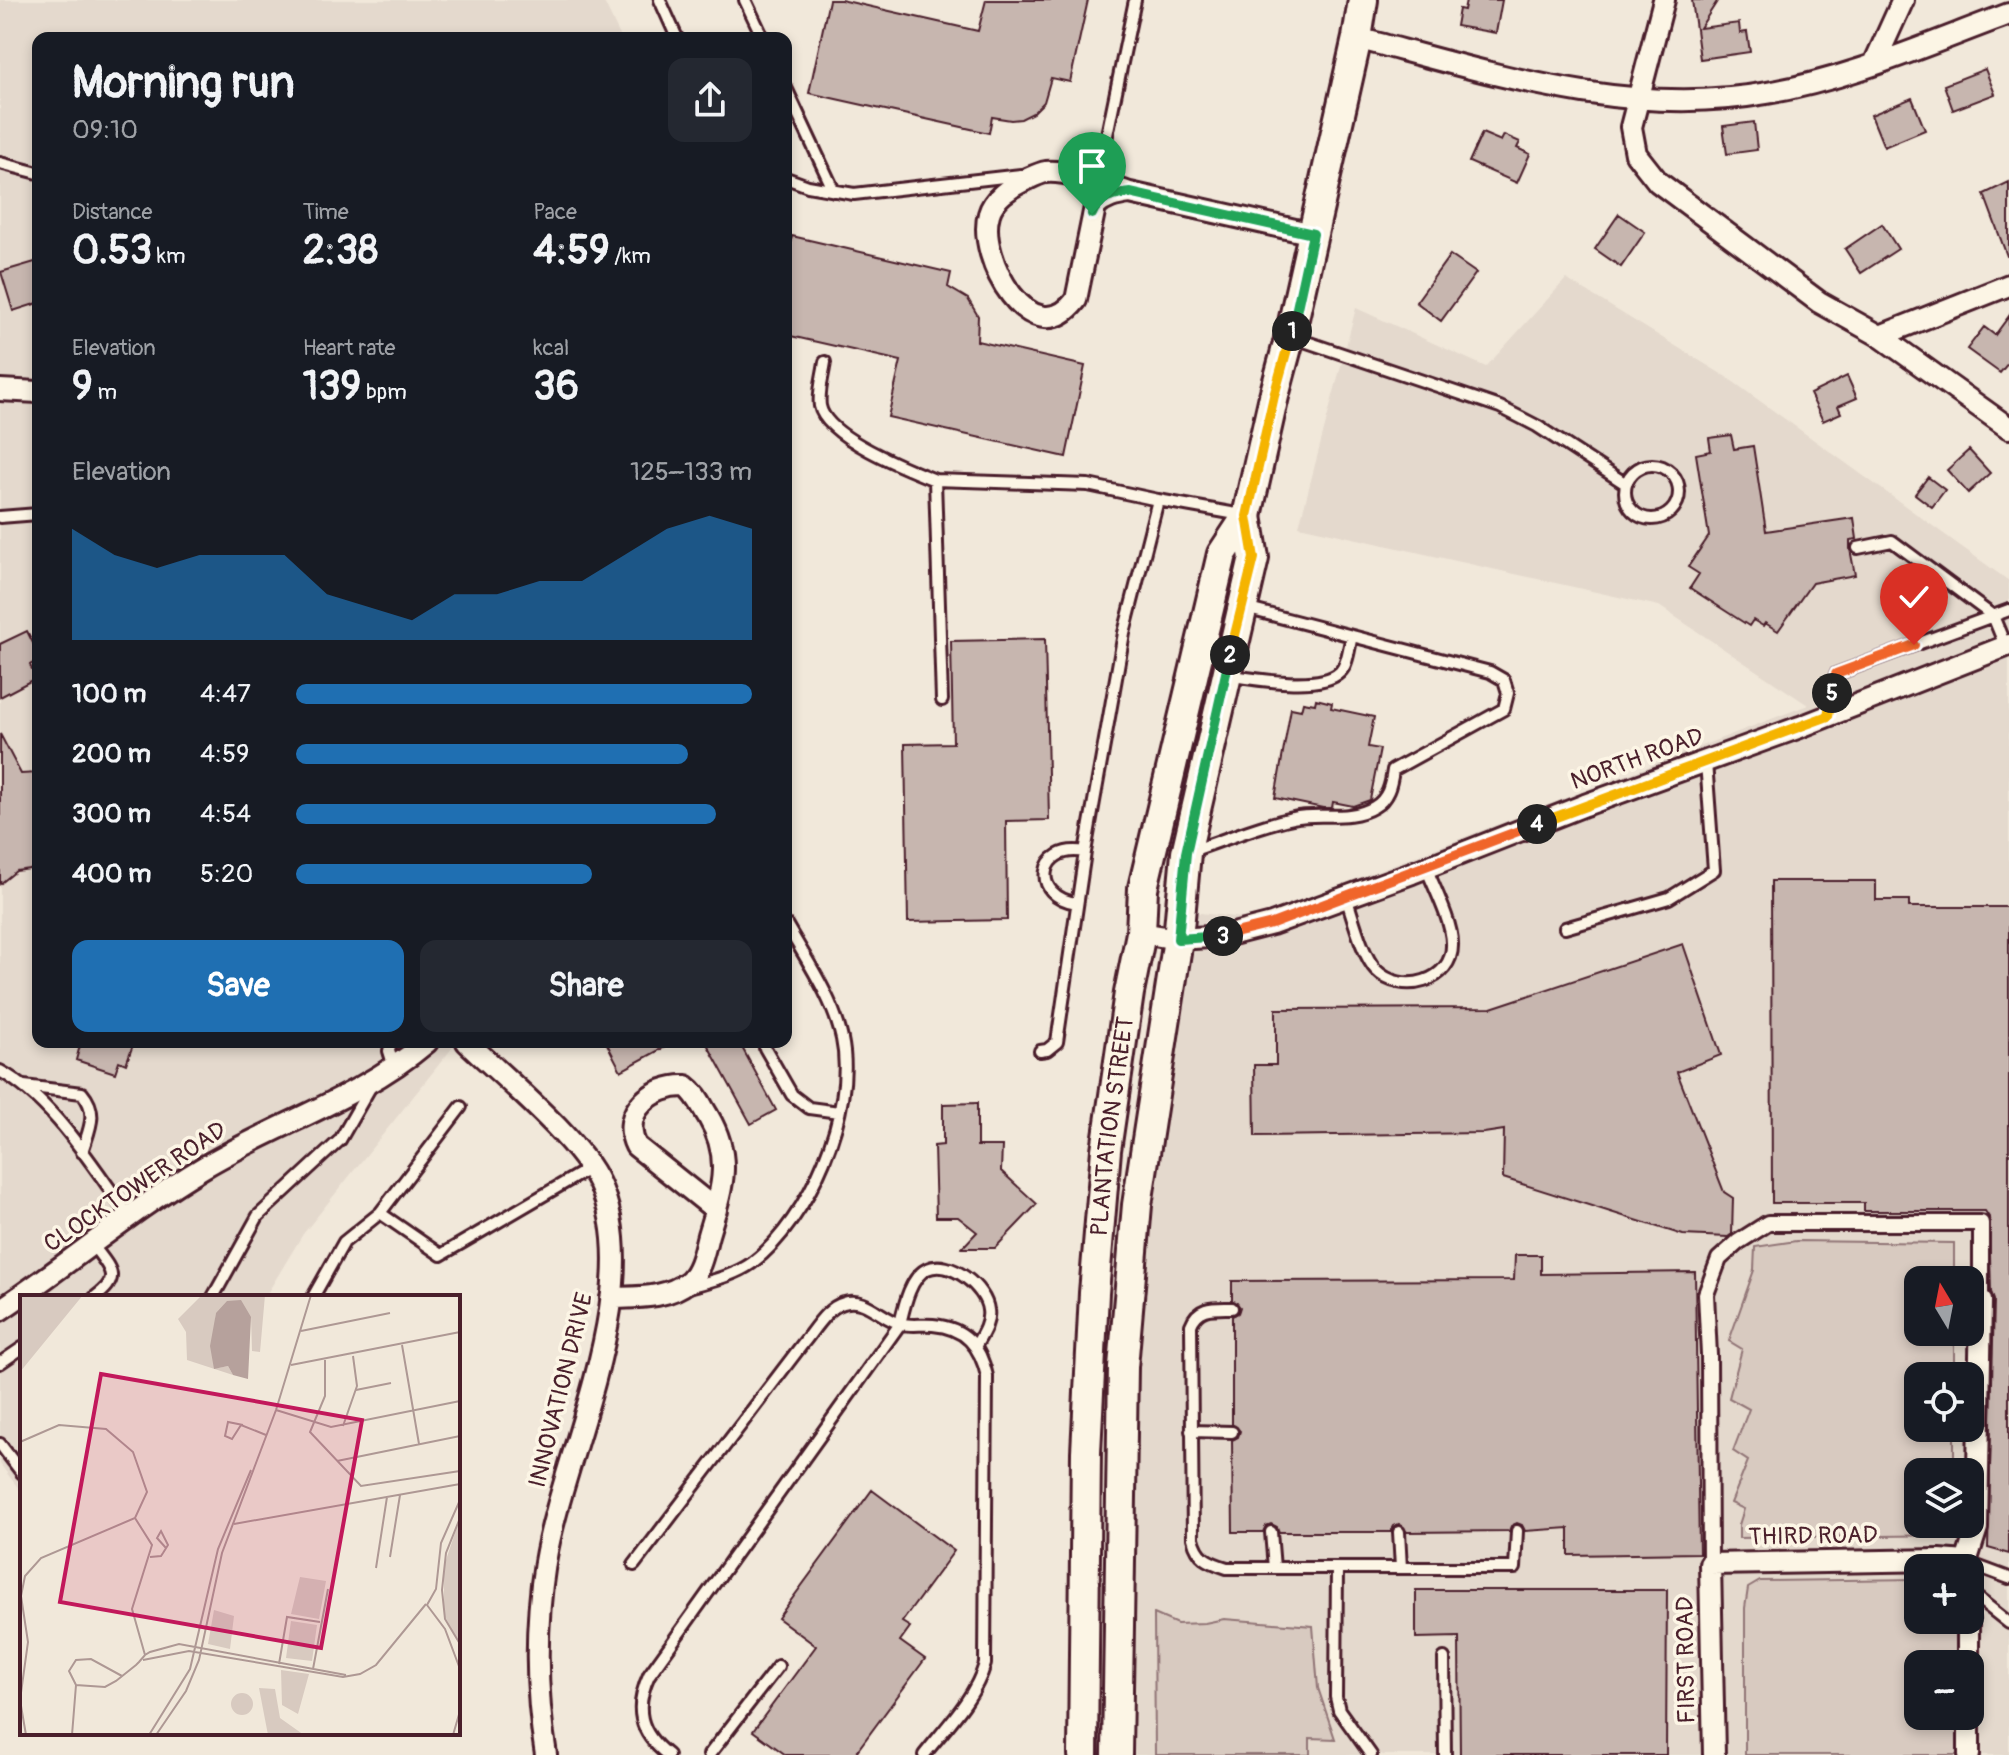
<!DOCTYPE html>
<meta charset="utf-8">
<style>
:root{--surface:#171b24;--page:#242831;--text:#f1f3f6;--muted:#9ea1a6;--accent:#1f6fb2}
body{margin:0;font-family:Pangolin,sans-serif;background:var(--page);color:var(--text);height:100vh;display:flex;flex-direction:column;font-size:30px;white-space:nowrap}
*{box-sizing:border-box;margin:0}
p{font-size:26px;color:var(--muted)}
.icon{flex:none;width:44px;height:44px;fill:none;stroke:currentColor;stroke-width:2;stroke-linecap:round;stroke-linejoin:round}
.map{position:relative;flex:1;overflow:hidden}
.panel{position:absolute;left:32px;top:32px;width:760px;height:1016px;display:flex;flex-direction:column;background:var(--surface);border-radius:16px;box-shadow:0 4px 12px #0003}
.panel>*{flex:none}
.needle{width:52px;rotate:350deg}
.fabs{position:absolute;left:1904px;top:1266px;display:grid;gap:16px}
.fabs a{display:grid;place-items:center;width:80px;height:80px;border-radius:16px;background:var(--surface);box-shadow:0 4px 12px #0003;font-size:40px}
.pin{position:absolute;display:grid;place-items:center;width:68px;height:68px;color:#fff;margin:-82px -34px;border-radius:50% 50% 50% 0;rotate:-45deg;box-shadow:0 0 8px #0007}
.pin .icon{rotate:45deg}
.km{position:absolute;width:40px;height:40px;margin:-20px;border-radius:50%;background:#222;color:#fff;font-size:22px;line-height:40px;text-align:center}
.round{display:grid;place-items:center;flex:none;width:84px;height:84px;border-radius:16px;background:var(--page)}
.summary{display:flex;align-items:center;justify-content:space-between;height:136px;padding:0 40px}
h1{font-size:44px;font-weight:700;line-height:60px}
.figures{display:grid;grid-template-columns:repeat(3,1fr);gap:12px;height:136px;padding:8px 40px}
.figures div{display:grid;align-content:center}
.figures b{font-size:40px;font-weight:700}
.figures small{font-size:22px;font-weight:400}
.figures p{font-size:22px}
.chart{height:224px;padding:16px 40px}
.chart p{display:flex;justify-content:space-between}
.chart svg{width:100%;height:144px;margin-top:8px;fill:var(--accent);opacity:.7}
.action{display:flex;gap:16px;margin-top:auto;padding:16px 40px}
.action a{flex:1;height:92px;border-radius:16px;background:var(--accent);color:#fff;font-size:32px;font-weight:700;line-height:92px;text-align:center}
.action a+a{background:var(--page);color:var(--text)}
ul{padding:0 40px;list-style:none;font-size:26px}
li{display:grid;grid-template-columns:128px 96px 1fr;align-items:center;height:60px}
li i{height:20px;border-radius:10px;background:var(--accent)}
.map>svg:first-child{display:block}
.built{fill:#e4d9cd;fill-rule:evenodd}
.green{fill:#d8cac0;stroke:#917476;stroke-width:2}
.building{fill:#c7b6af;stroke:#4a1f2b;stroke-width:2}
.lines{fill:none;stroke-linecap:round;stroke-linejoin:round}
.service-casing{stroke:#4a1f2b;stroke-width:16}
.pedestrian-casing{stroke:#4a1f2b;stroke-width:20}
.minor-casing{stroke:#4a1f2b;stroke-width:26}
.secondary-casing{stroke:#4a1f2b;stroke-width:34}
.service{stroke:#fcf5e5;stroke-width:10}
.pedestrian{stroke:#fcf5e5;stroke-width:14}
.minor{stroke:#fcf5e5;stroke-width:20}
.secondary{stroke:#fcf5e5;stroke-width:28}
.split-1-casing{stroke:#fff;stroke-width:16}
.split-2-casing{stroke:#fff;stroke-width:16}
.split-3-casing{stroke:#fff;stroke-width:16}
.split-4-casing{stroke:#fff;stroke-width:16}
.split-5-casing{stroke:#fff;stroke-width:16}
.split-6-casing{stroke:#fff;stroke-width:16}
.split-1{stroke:#22a559;stroke-width:10}
.split-2{stroke:#f5b400;stroke-width:10}
.split-3{stroke:#22a559;stroke-width:10}
.split-4{stroke:#f0652b;stroke-width:10}
.split-5{stroke:#f5b400;stroke-width:10}
.split-6{stroke:#f0652b;stroke-width:10}
.labels{text-anchor:middle;dominant-baseline:central;stroke-width:7;stroke-linejoin:round;paint-order:stroke}
.street-label{font-size:24px;fill:#4a1f2b;stroke:#fcf5e5}
.inset-road{fill:none;stroke:#ae9894;stroke-width:2}
.view{fill:#c2185b;fill-opacity:0.15;stroke:#c2185b;stroke-width:4}
.inset-edge{fill:none;stroke:#4a1f2b;stroke-width:4}
</style>
<div class="map">
<svg width="2009" height="1755" viewBox="0 0 2009 1755">
<rect width="100%" height="100%" fill="#f1e8da"/>
<filter id="ink" filterUnits="userSpaceOnUse"><feTurbulence type="fractalNoise" baseFrequency=".0125" numOctaves="2"/><feDisplacementMap in="SourceGraphic" scale="16" xChannelSelector="R" yChannelSelector="G"/><feConvolveMatrix kernelMatrix="1 2 1 2 8 2 1 2 1" color-interpolation-filters="sRGB"/></filter>
<g filter="url(#ink)">
<path class="built" d="M 0,0 L 603,0 L 621,38 L 38,38 L 38,1042 L 457,1042 L 303,1234 L 265,1297 L 22,1297 L 22,1493 L 0,1464 Z
M 1566,279 L 1728,378 L 2009,581 L 2009,1755 L 1135,1755 L 1136,1415 L 1144,1238 L 1192,912 L 1251,919 L 1808,705 L 1659,606 L 1299,526 L 1356,308 L 1486,367 ZM 1918,1280 L 1970,1280 L 1970,1332 L 1918,1332 ZM 1918,1376 L 1970,1376 L 1970,1428 L 1918,1428 ZM 1918,1472 L 1970,1472 L 1970,1524 L 1918,1524 ZM 1918,1568 L 1970,1568 L 1970,1620 L 1918,1620 ZM 1918,1664 L 1970,1664 L 1970,1716 L 1918,1716 Z"/>
<path class="green" d="M 1796,1241 L 1954,1243 L 1954,1280 L 1918,1280 L 1918,1332 L 1954,1332 L 1954,1376 L 1918,1376 L 1918,1428 L 1954,1428 L 1954,1472 L 1918,1472 L 1918,1524 L 1954,1524 L 1954,1535 L 1739,1538 L 1739,1525 L 1744,1509 L 1731,1503 L 1748,1461 L 1733,1451 L 1749,1409 L 1729,1398 L 1742,1349 L 1729,1341 L 1754,1270 L 1755,1247 Z
M 1918,1579 L 1918,1620 L 1960,1620 L 1960,1664 L 1918,1664 L 1918,1716 L 1960,1716 L 1959,1755 L 1745,1755 L 1745,1608 L 1748,1588 L 1760,1581 Z
M 1154,1614 L 1177,1624 L 1205,1623 L 1224,1619 L 1313,1626 L 1318,1688 L 1335,1739 L 1310,1738 L 1310,1755 L 1155,1755 Z"/>
<path class="building" d="M 829,0 L 841,0 L 978,31 L 986,0 L 1088,0 L 1070,82 L 1051,78 L 1044,102 L 1033,113 L 1021,119 L 1011,120 L 992,117 L 989,133 L 809,93 Z
M 1466,0 L 1502,0 L 1496,33 L 1456,26 L 1459,9 L 1464,10 Z
M 1692,0 L 1718,0 L 1700,28 L 1739,23 L 1740,33 L 1747,32 L 1750,52 L 1700,59 Z
M 1985,69 L 1995,94 L 1953,110 L 1944,85 Z
M 1912,98 L 1925,130 L 1884,147 L 1871,115 Z
M 1754,122 L 1757,150 L 1727,154 L 1723,126 Z
M 1482,133 L 1501,141 L 1504,135 L 1520,142 L 1517,148 L 1530,154 L 1517,183 L 1469,162 Z
M 2009,182 L 2009,256 L 2007,256 L 1984,194 Z
M 1619,214 L 1645,232 L 1621,267 L 1595,249 Z
M 1882,224 L 1898,249 L 1861,273 L 1845,249 Z
M 792,236 L 951,273 L 948,287 L 968,299 L 978,316 L 977,341 L 1085,366 L 1066,457 L 888,417 L 901,361 L 786,335 L 786,265 Z
M 1450,255 L 1476,273 L 1441,321 L 1416,302 Z
M 38,261 L 38,303 L 13,311 L 1,272 Z
M 2009,316 L 2009,362 L 2000,373 L 1967,349 L 1984,327 L 1995,335 Z
M 1847,376 L 1857,398 L 1838,406 L 1841,413 L 1823,421 L 1810,394 Z
M 1731,435 L 1734,449 L 1753,446 L 1766,531 L 1854,518 L 1857,539 L 1850,540 L 1850,549 L 1855,575 L 1812,583 L 1778,631 L 1765,623 L 1763,626 L 1753,620 L 1749,626 L 1690,588 L 1699,574 L 1688,567 L 1709,536 L 1696,454 L 1711,451 L 1709,438 Z
M 1969,450 L 1990,473 L 1968,493 L 1947,470 Z
M 1928,477 L 1945,490 L 1932,507 L 1915,494 Z
M 27,631 L 38,653 L 38,660 L 30,665 L 36,678 L 0,697 L 0,644 Z
M 1045,639 L 1049,820 L 1006,821 L 1007,920 L 908,922 L 905,744 L 953,743 L 951,641 Z
M 1316,699 L 1332,703 L 1331,708 L 1374,717 L 1368,747 L 1380,749 L 1370,800 L 1353,806 L 1333,802 L 1332,808 L 1323,808 L 1275,798 L 1291,708 L 1301,710 L 1303,702 L 1315,704 Z
M 0,734 L 21,774 L 38,773 L 38,868 L 16,871 L 0,884 Z
M 1771,881 L 1876,881 L 1876,900 L 1909,900 L 1909,907 L 2009,907 L 2009,1554 L 1988,1548 L 1994,1300 L 1991,1292 L 1989,1217 L 1985,1211 L 1864,1211 L 1864,1203 L 1772,1203 Z
M 1683,944 L 1721,1055 L 1677,1072 L 1724,1192 L 1733,1198 L 1732,1234 L 1728,1237 L 1683,1235 L 1503,1178 L 1504,1130 L 1484,1133 L 1255,1136 L 1254,1065 L 1276,1065 L 1276,1009 L 1491,1008 Z
M 81,1042 L 134,1042 L 126,1064 L 119,1061 L 115,1073 L 76,1060 Z
M 606,1042 L 674,1042 L 621,1071 Z
M 706,1042 L 739,1042 L 776,1110 L 751,1124 Z
M 977,1103 L 977,1146 L 1002,1146 L 1001,1171 L 1037,1204 L 995,1248 L 962,1248 L 977,1232 L 958,1217 L 936,1217 L 934,1146 L 943,1145 L 943,1104 Z
M 1515,1255 L 1541,1255 L 1541,1274 L 1695,1272 L 1699,1553 L 1569,1555 L 1569,1528 L 1525,1531 L 1522,1525 L 1517,1523 L 1511,1526 L 1509,1531 L 1407,1532 L 1399,1524 L 1394,1526 L 1391,1532 L 1279,1532 L 1277,1527 L 1271,1524 L 1266,1526 L 1263,1532 L 1233,1532 L 1232,1440 L 1238,1437 L 1240,1431 L 1232,1424 L 1232,1316 L 1238,1313 L 1240,1307 L 1232,1300 L 1232,1281 L 1514,1280 Z
M 872,1490 L 954,1551 L 902,1622 L 910,1627 L 900,1641 L 925,1659 L 854,1755 L 786,1755 L 753,1731 L 816,1646 L 778,1618 Z
M 1416,1590 L 1667,1590 L 1666,1755 L 1460,1755 L 1459,1637 L 1416,1638 Z"/>
<g class="lines">
<g class="service-casing">
<path id="service" d="M 660,0 L 677,38
M 745,0 L 763,38
M 786,88 L 834,191
M 0,163 L 38,173
M 786,178 L 808,186 L 854,194 L 1021,175
M 1097,183 L 1135,0
M 1292,337 L 1500,407 L 1537,426 L 1626,484
M 825,362 C 823,376 818,392 820,406 C 826,437 907,469 935,480
M1625 492a27 27 0 1 1 54 0a27 27 0 1 1-54 0Z
M 0,517 L 38,514
M 1858,548 L 1892,541 L 1993,616 L 2007,650
M 1227,675 C 1252,679 1321,691 1340,672 C 1348,665 1349,646 1352,636
M 942,700 L 935,480 L 1088,485 L 1158,500
M 1828,715 L 1836,674 L 2009,610
M 1191,851 C 1225,840 1259,825 1293,818 C 1319,812 1349,822 1374,807 C 1388,799 1391,785 1393,770 L 1504,709 L 1508,693 L 1504,680 L 1490,672 L 1245,608
M 1346,897 C 1353,917 1362,955 1376,970 C 1401,996 1454,982 1452,943 C 1452,922 1434,888 1426,867
M 1077,903 C 1030,897 1038,843 1085,852
M 1565,928 L 1669,898 L 1714,870 L 1706,762
M 391,1042 L 389,1051 L 394,1067
M 765,1048 L 792,1095 L 809,1108 L 839,1112
M 1040,1051 L 1047,1050 L 1057,1042 L 1085,852 L 1124,633 L 1158,500 L 1242,515
M 0,1071 C 54,1100 94,1169 130,1217
M 24,1086 L 82,1093 C 99,1113 89,1129 82,1152
M 461,1107 L 380,1213 L 441,1255 L 590,1168
M 92,1244 C 108,1267 124,1277 95,1297
M 689,1287 C 710,1281 734,1276 752,1263 C 809,1220 857,1109 842,1039 C 833,998 807,961 786,924
M 213,1297 L 258,1216 L 340,1140 L 372,1084
M 313,1297 L 344,1242 L 380,1213
M 1232,1308 C 1214,1308 1198,1306 1191,1325 L 1193,1538 C 1198,1558 1208,1562 1227,1568 L 1515,1568 L 1517,1531
M 0,1363 L 22,1348
M 1191,1431 L 1232,1432
M 0,1444 L 22,1473
M 1271,1532 L 1274,1568
M 1399,1532 L 1401,1568
M 1966,1562 L 2009,1578
M 634,1565 L 804,1342 C 814,1330 827,1307 844,1303 C 866,1296 882,1320 902,1324 C 911,1326 923,1324 933,1325 C 966,1328 980,1346 987,1376 L 985,1664 C 975,1698 946,1727 924,1755
M 1337,1568 L 1336,1697 L 1339,1710 L 1371,1755
M 1970,1592 L 2009,1623
M 1444,1658 L 1445,1755
M 668,1755 C 639,1733 634,1708 649,1675 L 900,1324 C 904,1307 910,1277 927,1269 C 950,1258 986,1288 988,1310 C 990,1323 982,1335 976,1345
M 709,1755 L 778,1666"/>
</g>
<g class="pedestrian-casing">
<path id="pedestrian" d="M 1710,1564 L 1709,1355 L 1706,1294 L 1719,1259 L 1738,1242 L 1768,1223 L 1981,1223 L 1981,1300"/>
</g>
<g class="minor-casing">
<path id="minor" d="M 1664,0 L 1631,127 L 1636,154 L 1658,182 L 1819,302 L 1880,336 L 2009,428
M 1357,38 C 1491,73 1627,118 1767,93 C 1850,79 1930,43 2009,14
M 1874,64 L 1903,0
M 1130,193 C 1108,186 1069,170 1046,172 C 1039,173 1030,178 1023,181 C 1010,187 993,199 989,214 C 976,257 1032,357 1076,300 L 1095,207 C 1105,197 1116,195 1130,193 L 1313,234
M 1880,336 L 2009,285
M 0,390 L 38,392
M 1141,933 L 1178,939 L 1194,938 L 1225,936 L 1272,924 L 1412,873 L 1585,805 L 1800,727 L 2009,645
M 467,1042 C 504,1078 579,1139 599,1183 C 648,1288 563,1453 545,1562 C 535,1627 535,1689 546,1755
M 611,1298 C 638,1297 667,1299 689,1281 C 701,1270 704,1250 708,1235 C 721,1191 734,1160 708,1116 C 701,1105 697,1094 686,1086 C 654,1085 619,1111 636,1146 L 716,1210
M 0,1310 C 69,1264 133,1209 204,1167 C 278,1123 361,1098 427,1042
M 1966,1568 L 1966,1562 L 1977,1528 L 1981,1300
M 1968,1620 L 1968,1664
M 1969,1716 L 1969,1755
M 1714,1755 L 1710,1564 L 1940,1560 L 1966,1562"/>
</g>
<g class="secondary-casing">
<g id="secondary">
<path id="s1" d="M 1083,1755 L 1086,1452 L 1094,1293 L 1106,1150 L 1129,993 L 1141,933 L 1143,888 L 1222,554 L 1247,516 L 1274,396 L 1290,336 L 1357,38 L 1363,0"/>
<path d="M 1117,1755 L 1123,1367 L 1137,1205 L 1178,939 L 1186,853 L 1254,558 L 1247,516"/>
</g>
</g>
<use href="#service" class="service"/>
<use href="#pedestrian" class="pedestrian"/>
<use href="#minor" class="minor"/>
<use href="#secondary" class="secondary"/>
</g>
</g>
<g class="lines" filter="url(#ink)">
<g class="split-1-casing">
<path id="split-1" d="M 1092,214 C 1099,197 1114,195 1130,193 L 1313,234 L 1292,331"/>
</g>
<g class="split-2-casing">
<path id="split-2" d="M 1230,655 L 1254,558 L 1247,516 L 1274,396 L 1292,331"/>
</g>
<g class="split-3-casing">
<path id="split-3" d="M 1223,936 L 1178,939 L 1186,853 L 1230,655"/>
</g>
<g class="split-4-casing">
<path id="split-4" d="M 1223,936 L 1272,924 L 1537,824"/>
</g>
<g class="split-5-casing">
<path id="split-5" d="M 1537,824 L 1828,716 L 1832,693"/>
</g>
<g class="split-6-casing">
<path id="split-6" d="M 1832,693 L 1836,674 L 1914,645"/>
</g>
<use href="#split-1" class="split-1"/>
<use href="#split-2" class="split-2"/>
<use href="#split-3" class="split-3"/>
<use href="#split-4" class="split-4"/>
<use href="#split-5" class="split-5"/>
<use href="#split-6" class="split-6"/>
</g>
<g class="labels">
<g class="street-label">
<text transform="translate(1637 759) rotate(-20)">NORTH ROAD</text>
<text stroke="none"><textPath href="#s1" startOffset="630">PLANTATION STREET</textPath></text>
<text transform="translate(135 1187) rotate(-34)">CLOCKTOWER ROAD</text>
<text transform="translate(561 1390) rotate(-76)">INNOVATION DRIVE</text>
<text transform="translate(1813 1536) rotate(-1)">THIRD ROAD</text>
<text transform="translate(1686 1660) rotate(-91)">FIRST ROAD</text>
</g>
</g>
<g transform="translate(20 1295)">
<rect width="440" height="440" fill="#f1e8da"/>
<path d="M 0,0 L 63,0 L 0,77 ZM 182,0 L 245,0 L 240,57 L 232,56 L 231,22 L 196,18 L 192,57 L 198,73 L 208,71 L 213,80 L 167,65 L 166,37 L 158,24 ZM 440,223 L 440,349 L 424,320 L 424,271 ZM 280,282 L 306,286 L 299,324 L 271,319 ZM 194,315 L 214,321 L 210,354 L 188,349 ZM 271,326 L 297,330 L 292,366 L 266,363 ZM 261,375 L 289,379 L 278,419 L 262,410 ZM 239,393 L 255,394 L 260,423 L 284,440 L 248,440 ZM211 409a11 11 0 1 1 22 0a11 11 0 1 1-22 0Z" fill="#d8cac0"/>
<path d="M 221,5 L 231,22 L 228,84 L 213,80 L 208,71 L 194,74 L 190,51 L 196,18 L 207,6 Z" fill="#b6a19c"/>
<path class="inset-road" d="M 281,36 L 370,18M 382,50 L 399,149M 305,65 L 305,101 L 290,137 L 341,191 L 440,176M 271,70 L 440,37M 336,95 L 371,88M 256,115 L 311,132 L 440,106M 223,130 L 208,127 L 205,141 L 212,144 L 221,130 L 246,140M 323,131 L 337,91 L 333,61M 0,147 L 39,130 L 86,134 L 113,157 L 127,197 L 115,223 L 21,263 L 5,281 L 1,301 L 8,347 L 0,405 L 6,440M 317,166 L 440,141M 440,205 L 421,248 L 416,294 L 407,310 L 425,334 L 440,374M 115,223 L 132,250 L 112,314 L 125,360M 440,223 L 426,258 L 422,295 L 425,324 L 440,349M 214,229 L 440,189M 130,262 L 141,261 L 143,258 L 148,250 L 141,236 L 137,243 L 146,253M 370,262 L 380,200M 356,273 L 367,202M 123,365 L 169,356 L 323,382 L 340,379 L 356,370 L 406,309M 259,369 L 267,322 L 300,327M 293,374 L 308,294M 102,381 L 71,364 L 56,365 L 49,376 L 56,390 L 85,392 L 96,386 L 116,370 L 119,367 L 125,360 L 130,357 L 159,349 L 326,380M 52,440 L 56,390M 129,440 L 170,374 L 198,254 L 231,175M 136,440 L 166,396 L 179,365 L 202,258 L 256,115 L 291,0M 433,440 L 440,416"/>
<path class="view" d="M 81,79 L 342,125 L 301,353 L 40,307 Z"/>
<rect width="440" height="440" class="inset-edge"/>
</g>
</svg>
<div class="fabs">
<a><svg class="needle" viewBox="-14 -14 28 28"><path d="M0-13l5 13h-10z" fill="#e53935"/><path d="M0 13l5-13h-10z" fill="#9ea1a6"/></svg></a>
<a><svg class="icon" aria-label="locate" viewBox="0 0 24 24"><circle cx="12" cy="12" r="6"/><path d="M12 2v4M12 18v4M2 12h4M18 12h4"/></svg></a>
<a><svg class="icon" aria-label="layers" viewBox="0 0 24 24"><path d="M12 4l9 5-9 5-9-5zM3 14l9 5 9-5"/></svg></a>
<a>+</a>
<a>−</a>
</div>
<div class="pin" style="left:1092px;top:214px;background:#1e9e55"><svg class="icon" aria-label="arrive" viewBox="0 0 24 24"><path d="M6 21V4h12l-3 4 3 4H6"/></svg></div>
<div class="pin" style="left:1914px;top:645px;background:#d93025"><svg class="icon" aria-label="check" viewBox="0 0 24 24"><path d="M5 12l5 5 9-10"/></svg></div>
<b class="km" style="left:1292px;top:331px">1</b>
<b class="km" style="left:1230px;top:655px">2</b>
<b class="km" style="left:1223px;top:936px">3</b>
<b class="km" style="left:1537px;top:824px">4</b>
<b class="km" style="left:1832px;top:693px">5</b>
<section class="panel">
<div class="summary"><div><h1>Morning run</h1><p>09:10</p></div><a class="round"><svg class="icon" aria-label="share" viewBox="0 0 24 24"><path d="M12 15V3M7 8l5-5 5 5M5 13v7h14v-7"/></svg></a></div>
<div class="figures">
<div><p>Distance</p><b>0.53<small> km</small></b></div>
<div><p>Time</p><b>2:38</b></div>
<div><p>Pace</p><b>4:59<small> /km</small></b></div>
</div>
<div class="figures">
<div><p>Elevation</p><b>9<small> m</small></b></div>
<div><p>Heart rate</p><b>139<small> bpm</small></b></div>
<div><p>kcal</p><b>36</b></div>
</div>
<div class="chart"><p><span>Elevation</span>125–133 m</p>
<svg viewBox="0 0 160 44" preserveAspectRatio="none"><path d="M0 44V10L10 18L20 22L30 18L40 18L50 18L60 30L70 34L80 38L90 30L100 30L110 26L120 26L130 18L140 10L150 6L160 10V44z"/></svg>
</div>
<ul>
<li><b>100 m</b>4:47<i style="width:100%"></i></li>
<li><b>200 m</b>4:59<i style="width:86%"></i></li>
<li><b>300 m</b>4:54<i style="width:92%"></i></li>
<li><b>400 m</b>5:20<i style="width:65%"></i></li>
</ul>
<div class="action"><a>Save</a><a>Share</a></div>
</section>
</div>
